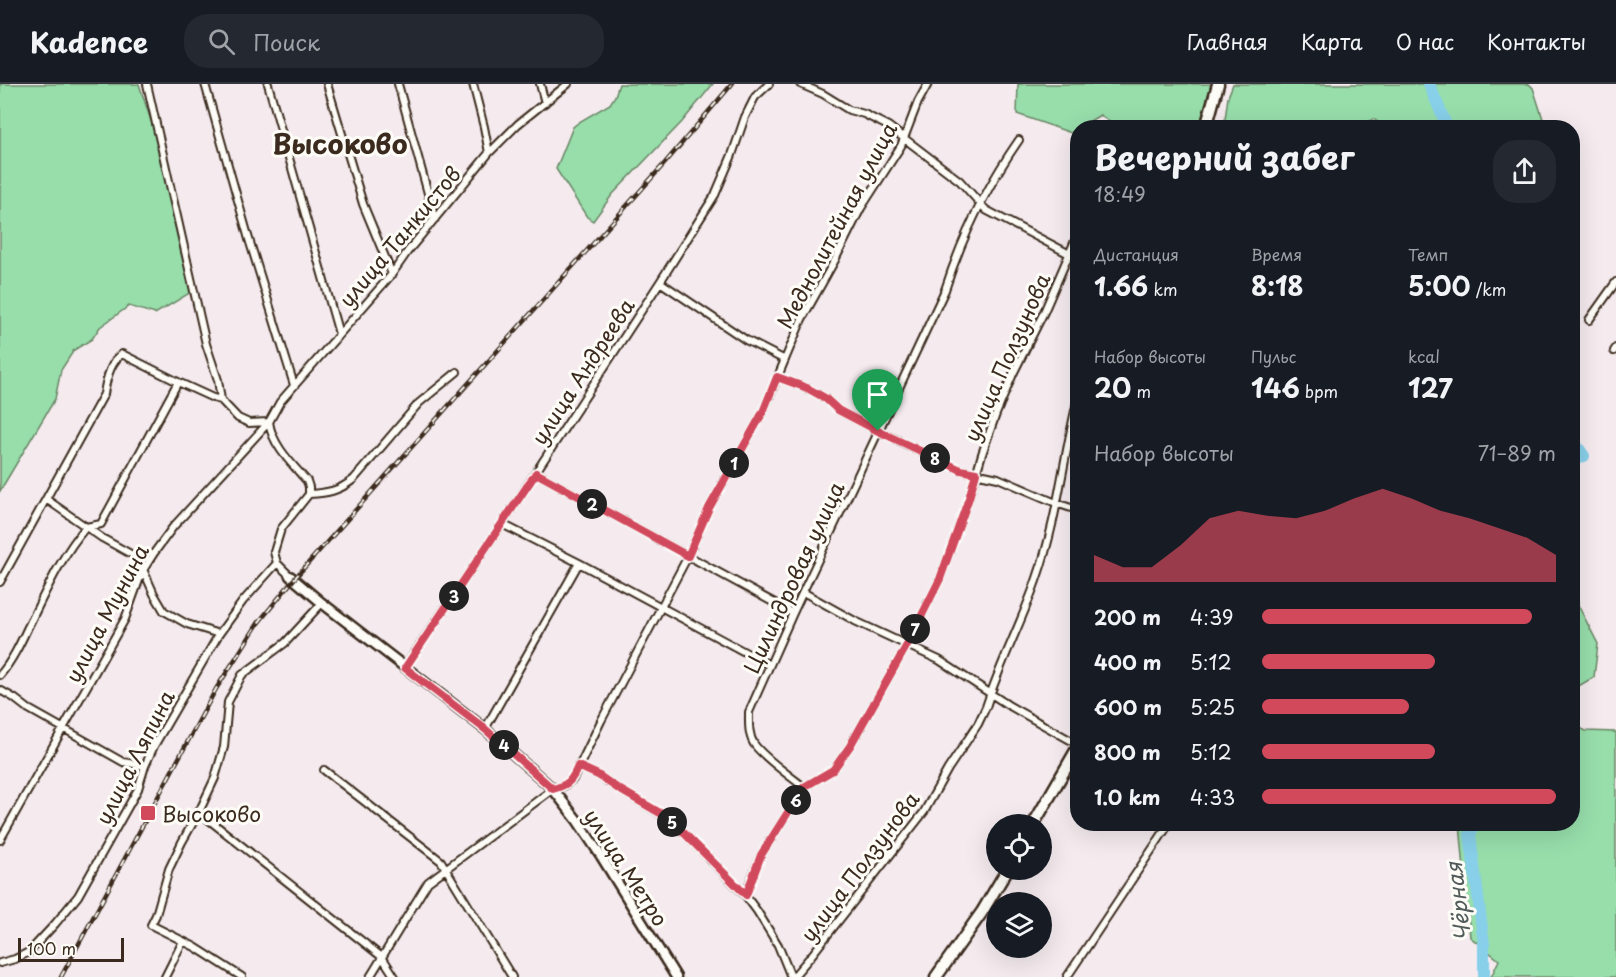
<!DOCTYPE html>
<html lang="ru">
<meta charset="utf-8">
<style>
:root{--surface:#171b24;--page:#242831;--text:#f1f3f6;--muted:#9ea1a6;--line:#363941;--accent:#d1495b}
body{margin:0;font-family:"Playpen Sans",sans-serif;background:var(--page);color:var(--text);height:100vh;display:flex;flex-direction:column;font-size:22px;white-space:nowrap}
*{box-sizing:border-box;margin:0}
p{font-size:20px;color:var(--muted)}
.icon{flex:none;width:33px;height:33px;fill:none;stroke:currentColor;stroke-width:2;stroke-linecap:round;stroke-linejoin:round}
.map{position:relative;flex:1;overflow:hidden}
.side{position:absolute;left:1070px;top:36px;width:510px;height:711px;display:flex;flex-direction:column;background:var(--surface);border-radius:24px;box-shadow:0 6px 24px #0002}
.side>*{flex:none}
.buttons{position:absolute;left:986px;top:730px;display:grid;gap:12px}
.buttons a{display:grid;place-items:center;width:66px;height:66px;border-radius:50%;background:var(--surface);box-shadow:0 6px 24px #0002;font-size:30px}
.scale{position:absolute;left:18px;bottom:15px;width:106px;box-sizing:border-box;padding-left:6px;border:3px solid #3b2a1e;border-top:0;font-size:16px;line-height:21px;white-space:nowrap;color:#3b2a1e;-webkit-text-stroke:4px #fdfcf7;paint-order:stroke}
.pin{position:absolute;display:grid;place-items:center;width:51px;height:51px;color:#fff;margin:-62px -26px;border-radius:50% 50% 50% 0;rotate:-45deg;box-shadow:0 0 6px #0007}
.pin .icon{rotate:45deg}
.km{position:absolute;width:30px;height:30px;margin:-15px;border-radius:50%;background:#222;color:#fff;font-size:16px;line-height:30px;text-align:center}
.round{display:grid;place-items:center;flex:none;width:63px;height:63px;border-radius:24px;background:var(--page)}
.overview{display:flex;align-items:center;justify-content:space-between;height:102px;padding:0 24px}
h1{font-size:33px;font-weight:700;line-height:45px}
.figures{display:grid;grid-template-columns:repeat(3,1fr);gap:9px;height:102px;padding:6px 24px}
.figures div{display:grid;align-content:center}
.figures b{font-size:26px;font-weight:700}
.figures small{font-size:16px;font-weight:400}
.figures p{font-size:16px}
.chart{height:168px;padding:12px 24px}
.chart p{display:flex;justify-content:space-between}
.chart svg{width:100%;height:108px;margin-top:6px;fill:var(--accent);opacity:.7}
ul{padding:0 24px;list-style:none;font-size:20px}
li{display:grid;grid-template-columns:96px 72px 1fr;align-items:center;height:45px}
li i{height:15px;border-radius:8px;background:var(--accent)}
header{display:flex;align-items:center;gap:36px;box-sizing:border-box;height:84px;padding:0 30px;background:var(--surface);border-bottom:2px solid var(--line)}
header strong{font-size:28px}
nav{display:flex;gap:33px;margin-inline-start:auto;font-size:21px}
.search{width:420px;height:54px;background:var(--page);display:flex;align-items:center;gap:15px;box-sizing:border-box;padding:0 21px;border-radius:24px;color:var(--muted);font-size:22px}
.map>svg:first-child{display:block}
.green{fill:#97deab;stroke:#698464;stroke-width:1.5}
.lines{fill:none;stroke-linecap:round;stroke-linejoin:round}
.river{stroke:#88cfe9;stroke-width:12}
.minor-casing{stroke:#3b2a1e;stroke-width:10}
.tertiary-casing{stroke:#3b2a1e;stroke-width:13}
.primary-casing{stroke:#3b2a1e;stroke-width:15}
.minor{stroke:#fdfcf7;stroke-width:6}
.tertiary{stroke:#fdfcf7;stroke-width:8}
.primary{stroke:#fdfcf7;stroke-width:10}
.rail-casing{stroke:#3b2a1e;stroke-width:4.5}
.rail{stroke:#fdfcf7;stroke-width:2;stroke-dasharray:7;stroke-linecap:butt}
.route-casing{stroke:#fff;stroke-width:12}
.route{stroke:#d1495b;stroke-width:8}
.poi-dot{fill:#d1495b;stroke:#fdfcf7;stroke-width:2}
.labels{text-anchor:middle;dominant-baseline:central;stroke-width:6;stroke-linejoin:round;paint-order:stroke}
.street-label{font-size:21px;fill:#3b2a1e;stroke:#fdfcf7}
.poi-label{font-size:21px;fill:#3b2a1e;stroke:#fdfcf7;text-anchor:start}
.water-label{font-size:22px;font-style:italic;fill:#525c5b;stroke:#fdfcf7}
.district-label{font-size:27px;font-weight:bold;fill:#3b2a1e;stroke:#fdfcf7}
</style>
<header>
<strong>Kadence</strong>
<div class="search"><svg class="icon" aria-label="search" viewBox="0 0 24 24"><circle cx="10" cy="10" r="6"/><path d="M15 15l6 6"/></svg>Поиск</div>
<nav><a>Главная</a><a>Карта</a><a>О нас</a><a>Контакты</a></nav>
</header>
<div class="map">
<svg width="1616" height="893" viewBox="0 0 1616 893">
<rect width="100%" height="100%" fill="#f5ebef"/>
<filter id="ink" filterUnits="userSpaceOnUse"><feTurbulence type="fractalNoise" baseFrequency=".0167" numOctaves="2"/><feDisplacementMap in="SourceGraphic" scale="12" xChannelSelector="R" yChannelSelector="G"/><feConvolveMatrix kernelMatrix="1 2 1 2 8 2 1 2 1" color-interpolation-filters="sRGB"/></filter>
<g filter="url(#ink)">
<path class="green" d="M 0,0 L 139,0 L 172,101 L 193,207 L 155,230 L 129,222 L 100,243 L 92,255 L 74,266 L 61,286 L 55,315 L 0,407 Z
M 619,0 L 713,0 L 682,38 L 612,111 L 593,137 L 587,133 L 556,85 L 573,43 L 579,38 L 610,20 L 615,12 Z
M 1018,0 L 1213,0 L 1204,24 L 1200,43 L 1116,43 L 1100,31 L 1080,43 L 1077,44 L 1077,45 L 1071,49 L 1017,30 Z
M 1233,0 L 1529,0 L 1533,4 L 1544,38 L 1536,44 L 1388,44 L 1373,35 L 1357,43 L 1224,43 L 1228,13 Z
M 1572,455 L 1578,521 L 1598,560 L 1594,593 L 1572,606 Z
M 1572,640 L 1586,647 L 1616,648 L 1616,893 L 1491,893 L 1499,876 L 1470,853 L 1460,740 L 1572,740 Z"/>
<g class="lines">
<path class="river" d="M 1429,0 L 1445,38 L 1444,44
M 1572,355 L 1584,372 L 1572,377
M 1476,740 L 1470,750 L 1484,860 L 1484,893"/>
<g class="minor-casing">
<path id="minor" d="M 147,0 L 206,260 L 218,296 L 221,316
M 205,0 L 248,152 L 294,301
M 268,0 L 339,250
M 327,0 L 363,120 L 392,190
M 398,0 L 435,135
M 473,0 L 484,43 L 489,69
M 540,0 L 545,19
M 800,0 L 823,10 L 849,26 L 864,30 L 888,42 L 960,97 L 986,126 L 1077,174
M 660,198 L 746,256 L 785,276
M 1589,236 L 1616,198
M 1614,267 L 1616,264
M 777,293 L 807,304 L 825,314 L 838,326 L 878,347 L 944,378 L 961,386 L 998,394 L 1056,419 L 1077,426
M 269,338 C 272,361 292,380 307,397 L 309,403 L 309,410 L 281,445 L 274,468 L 277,479 L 290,492
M 536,389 L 793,529
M 309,410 C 328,409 339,407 354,395 L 419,319 L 457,288
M 46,415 L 102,454 L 138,474 L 154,510 L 164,527 L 187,540 L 219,550
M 502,440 L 579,479 L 769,581
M 86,443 L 101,440 L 178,298
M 0,498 L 104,310 C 106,296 110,278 122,270 L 178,298 L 213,314 L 221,316 L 238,334 L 249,339 L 268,338
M 803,508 L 855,537 L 939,576 L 1008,621 L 1077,660
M 405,583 L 502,440 L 660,198 L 715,111 L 732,71 L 745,33 L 755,13 L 769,0
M 0,591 C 12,577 20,560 28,543 C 45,509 61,472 86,443
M 0,606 L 14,614 L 27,624 L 123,678 L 145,682
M 485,645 L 579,479
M 578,682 L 598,691 L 617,704 L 659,729 L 681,746 L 745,811 L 757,827 L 778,861 L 791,893
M 324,686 L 441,777 L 512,893
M 804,703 C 791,693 763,673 754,660 C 748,650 749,638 749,628 L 793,529 L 945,206 C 962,153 987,102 1019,56
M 199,728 L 382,873 L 395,893
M 0,756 L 125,535 L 142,488 L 154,469 L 173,443 L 269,338 L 280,318 L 392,190 L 408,167 L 489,69 L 518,40 L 568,0
M 745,811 L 761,771 L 804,703 L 833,686 L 850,662 L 907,561 L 940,495 L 969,414 L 982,370 L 996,330 L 1013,290 L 1044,228 L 1077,152
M 0,879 L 15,875 L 29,868 L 55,840 L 78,812 L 138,705 L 145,682 L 154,662 L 219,550 L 243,517 L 277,479
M 165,893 L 183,857
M 242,893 L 195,863 L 151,841 L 156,831 L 169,785 L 182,758 L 199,728 L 215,694 L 224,663 L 228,618 L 242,591 L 285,559 L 322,519
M 370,893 L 428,798 L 553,705 L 564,702 L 573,695 L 601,637 L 688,472 L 709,424 L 763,328 L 802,235 L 835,176 L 861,124 L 901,62 L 918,18 L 928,0
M 793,893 L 811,872 L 924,728 L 948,685 L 978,640 L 986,623 C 1000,579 1022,538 1037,494 C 1057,437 1063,377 1077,318
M 1067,893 L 1169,740"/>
</g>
<g class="tertiary-casing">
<path id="tertiary" d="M 290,492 L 322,519 L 485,645 L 553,705 L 577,736 L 601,772 L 676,893"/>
</g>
<g class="primary-casing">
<path id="primary" d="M 1206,44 L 1218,0
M 1033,741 L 1077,665
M 936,893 L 982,828 L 1007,786"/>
</g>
<use href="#minor" class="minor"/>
<use href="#tertiary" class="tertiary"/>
<use href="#primary" class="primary"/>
<g class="rail-casing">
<path id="rail" d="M 61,893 L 216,605 L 259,538 L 294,495 L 665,79 L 732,0"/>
</g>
<use href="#rail" class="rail"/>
</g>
</g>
<g class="lines" filter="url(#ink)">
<g class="route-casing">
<path id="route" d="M 777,293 L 807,304 L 825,314 L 838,326 L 878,347 L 944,378 L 961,386 L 976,389 L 969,414 L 940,495 L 907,561 L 850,662 L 833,686 L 804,703 L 761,771 L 746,811 L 681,746 L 660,729 L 617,704 L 598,691 L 578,682 C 572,697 568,701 553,705 L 485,645 L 405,584 L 536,389 L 688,472 L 709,424 L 763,328 Z"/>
</g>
<use href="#route" class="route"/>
</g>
<rect class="poi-dot" x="140" y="721" width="16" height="16" rx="3"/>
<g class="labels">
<g class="street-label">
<text transform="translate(836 141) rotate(-62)">Меднолитейная улица</text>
<text transform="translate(399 152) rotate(-50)">улица Танкистов</text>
<text transform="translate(1006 273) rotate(-66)">улица Ползунова</text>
<text transform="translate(582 287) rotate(-57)">улица Андреева</text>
<text transform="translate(793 493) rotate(-65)">Цилиндровая улица</text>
<text transform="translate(106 529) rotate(-62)">улица Мунина</text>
<text transform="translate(134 673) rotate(-63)">улица Ляпина</text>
<text transform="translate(859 782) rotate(-53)">улица Ползунова</text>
<text transform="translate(627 783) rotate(57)">улица Метро</text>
</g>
<g class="poi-label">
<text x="162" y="729">Высоково</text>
</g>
<g class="water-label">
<text transform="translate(1457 818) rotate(-97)">Чёрная</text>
</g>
<g class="district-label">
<text x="340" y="58">Высоково</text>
</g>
</g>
</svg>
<div class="buttons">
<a><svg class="icon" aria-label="locate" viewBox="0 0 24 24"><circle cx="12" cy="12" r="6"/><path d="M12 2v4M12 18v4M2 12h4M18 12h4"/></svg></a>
<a><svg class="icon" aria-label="layers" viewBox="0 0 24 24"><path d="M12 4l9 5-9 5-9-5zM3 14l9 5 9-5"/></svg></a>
</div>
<div class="scale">100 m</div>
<div class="pin" style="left:878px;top:347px;background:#1e9e55"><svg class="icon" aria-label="arrive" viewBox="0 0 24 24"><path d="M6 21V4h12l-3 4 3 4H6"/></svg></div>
<b class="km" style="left:734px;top:379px">1</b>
<b class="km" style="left:592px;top:420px">2</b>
<b class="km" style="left:454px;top:512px">3</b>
<b class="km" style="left:504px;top:661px">4</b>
<b class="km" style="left:672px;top:738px">5</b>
<b class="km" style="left:796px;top:716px">6</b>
<b class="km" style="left:915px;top:545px">7</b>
<b class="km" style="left:935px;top:374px">8</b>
<section class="side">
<div class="overview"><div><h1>Вечерний забег</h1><p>18:49</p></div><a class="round"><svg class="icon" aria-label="share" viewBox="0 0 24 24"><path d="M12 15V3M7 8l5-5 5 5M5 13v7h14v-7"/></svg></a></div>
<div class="figures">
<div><p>Дистанция</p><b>1.66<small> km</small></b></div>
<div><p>Время</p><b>8:18</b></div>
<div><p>Темп</p><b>5:00<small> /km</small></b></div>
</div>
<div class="figures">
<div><p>Набор высоты</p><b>20<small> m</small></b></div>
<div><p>Пульс</p><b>146<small> bpm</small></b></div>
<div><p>kcal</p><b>127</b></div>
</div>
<div class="chart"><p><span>Набор высоты</span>71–89 m</p>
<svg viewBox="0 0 160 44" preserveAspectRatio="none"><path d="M0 44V33L10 38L20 38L30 29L40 18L50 15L60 17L70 18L80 15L90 10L100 6L110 10L120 15L130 18L140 22L150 26L160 33V44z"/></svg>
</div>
<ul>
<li><b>200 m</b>4:39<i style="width:92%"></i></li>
<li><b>400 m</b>5:12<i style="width:59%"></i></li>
<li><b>600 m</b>5:25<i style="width:50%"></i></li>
<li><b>800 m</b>5:12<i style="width:59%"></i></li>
<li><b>1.0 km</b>4:33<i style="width:100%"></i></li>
</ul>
</section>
</div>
